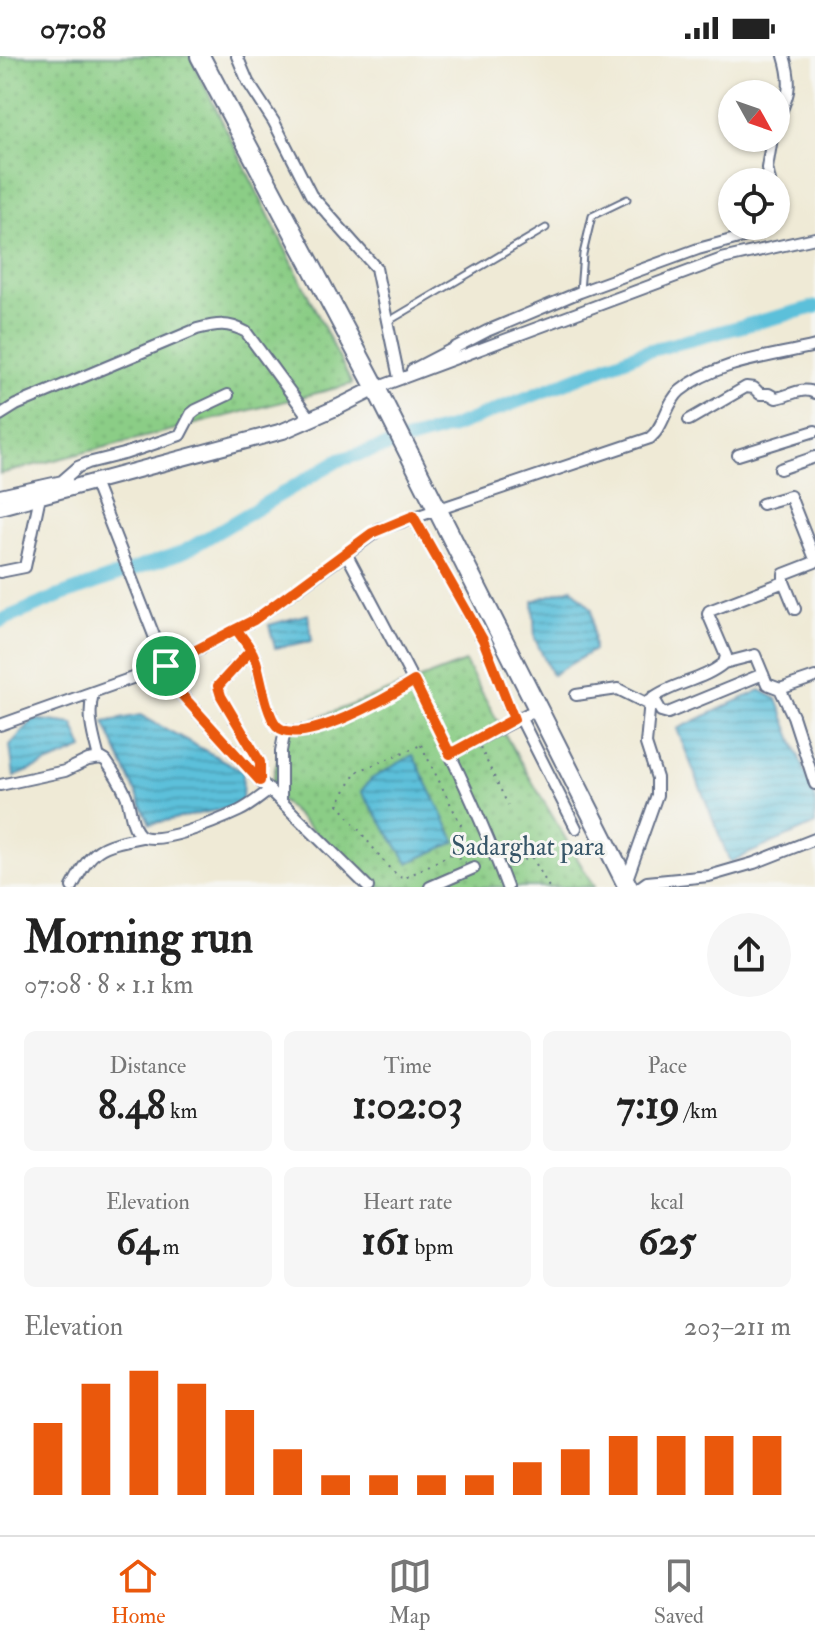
<!DOCTYPE html>
<meta charset="utf-8">
<style>
:root{--surface:#fff;--page:#f6f6f6;--text:#222;--muted:#767676;--line:#e0e0e0;--accent:#ea580c}
body{margin:0;font-family:"IM FELL Double Pica",serif;background:var(--page);color:var(--text);height:100vh;display:flex;flex-direction:column;font-size:30px;white-space:nowrap}
*{box-sizing:border-box;margin:0}
p{font-size:26px;color:var(--muted)}
.icon{flex:none;width:44px;height:44px;fill:none;stroke:currentColor;stroke-width:2;stroke-linecap:round;stroke-linejoin:round}
.map{position:relative;height:831px;overflow:hidden}
.sheet{display:flex;flex-direction:column;background:var(--surface);flex:1}
.sheet>*{flex:none}
.needle{width:52px;rotate:130deg}
.tools{position:absolute;left:718px;top:24px;display:grid;gap:16px}
.tools a{display:grid;place-items:center;width:72px;height:72px;border-radius:50%;background:var(--surface);box-shadow:0 2px 6px #0004;font-size:40px}
.pin{position:absolute;display:grid;place-items:center;width:68px;height:68px;color:#fff;margin:-34px;border:4px solid #fff;border-radius:50%;box-shadow:0 2px 8px #0007}
.round{display:grid;place-items:center;flex:none;width:84px;height:84px;border-radius:42px;background:var(--page)}
.head{display:flex;align-items:center;justify-content:space-between;height:136px;padding:0 24px}
h1{font-size:44px;font-weight:800;line-height:60px}
.figures{display:grid;grid-template-columns:repeat(3,1fr);gap:12px;height:136px;padding:8px 24px}
.figures div{display:grid;align-content:center;border-radius:12px;background:var(--page);text-align:center}
.figures b{font-size:40px;font-weight:800}
.figures small{font-size:22px;font-weight:400}
.figures p{font-size:22px}
.chart{height:224px;padding:16px 24px}
.chart p{display:flex;justify-content:space-between}
.chart svg{width:100%;height:144px;margin-top:8px;stroke:var(--accent);stroke-width:6}
.status{display:flex;justify-content:space-between;align-items:center;height:56px;padding:0 40px;background:var(--surface);direction:ltr}
.status svg{height:22px;fill:currentColor}
.dock{display:flex;justify-content:space-around;align-items:center;height:112px;border-top:2px solid var(--line);background:var(--surface);font-size:22px;color:var(--muted)}
.dock a{display:grid;justify-items:center;gap:4px}
.dock .selected{color:var(--accent)}
.map>svg:first-child{display:block}
.green{fill:url(#green-dots);stroke:#537e72;stroke-width:2}
.water{fill:url(#water-rules);stroke:#3c789c;stroke-width:2}
.lines{fill:none;stroke-linecap:round;stroke-linejoin:round}
.river{stroke:#5cc0da;stroke-width:14}
.lane-casing{stroke:#657088;stroke-width:9}
.street-casing{stroke:#657088;stroke-width:14}
.secondary-casing{stroke:#657088;stroke-width:18}
.highway-casing{stroke:#657088;stroke-width:22}
.path{stroke:#657088;stroke-width:2;stroke-dasharray:2 6;stroke-linecap:butt}
.lane{stroke:#fff;stroke-width:5}
.street{stroke:#fff;stroke-width:10}
.secondary{stroke:#fff;stroke-width:14}
.highway{stroke:#fff;stroke-width:18}
.route-casing{stroke:#fff;stroke-width:16}
.route{stroke:#ea580c;stroke-width:10}
.labels{text-anchor:middle;dominant-baseline:central;stroke-width:6;stroke-linejoin:round;paint-order:stroke}
.park-label{font-size:26px;fill:#375668;stroke:#f6f6f2}
</style>
<div class="status"><b>07:08</b><svg viewBox="0 0 49 12"><path d="M0 12V9h3v3zM5 12V6h3v6zM10 12V3h3v9zM15 12V0h3v12zM26 1h20v11H26zM47 4h2v5h-2z"/></svg></div>
<div class="map">
<svg width="815" height="831" viewBox="0 0 815 831">
<defs>
<pattern id="green-dots" width="8" height="8" patternUnits="userSpaceOnUse" patternTransform="scale(2)"><rect width="8" height="8" fill="#8bcd86"/><path d="M2 2h.1M6 6h.1" fill="none" stroke="#77b076" stroke-width="1.8" stroke-linecap="round"/></pattern>
<pattern id="water-rules" width="6" height="5" patternUnits="userSpaceOnUse" patternTransform="scale(2)"><rect width="6" height="5" fill="#5cc0da"/><path d="M0 2.5h6" fill="none" stroke="#4b9cb4"/></pattern>
</defs>
<rect width="100%" height="100%" fill="#f6f6f2"/>
<filter id="ink" filterUnits="userSpaceOnUse"><feTurbulence type="fractalNoise" baseFrequency=".0125" numOctaves="2"/><feDisplacementMap in="SourceGraphic" scale="16" xChannelSelector="R" yChannelSelector="G"/><feConvolveMatrix kernelMatrix="1 2 1 2 8 2 1 2 1" color-interpolation-filters="sRGB"/></filter>
<filter id="wash" filterUnits="userSpaceOnUse"><feTurbulence type="fractalNoise" baseFrequency=".006" numOctaves="4" result="noise"/><feDisplacementMap in="SourceGraphic" scale="32" xChannelSelector="R" yChannelSelector="G"/><feGaussianBlur stdDeviation="1.8" result="paint"/><feColorMatrix in="noise" values="0 0 0 0 0 0 0 0 0 0 0 0 0 0 0 0 0 1.4 0 .05"/><feComposite in="paint" operator="in"/></filter>
<g filter="url(#wash)">
<rect width="100%" height="100%" fill="#efead6"/>
<path class="green" d="M 0,0 L 190,0 L 352,328 L 0,418 Z
M 465,606 L 512,691 L 594,831 L 372,831 L 270,734 L 285,674 Z"/>
<path class="water" d="M 572,532 L 592,553 L 594,594 L 552,619 L 535,583 L 533,545 Z
M 308,558 L 312,585 L 275,592 L 269,569 Z
M 760,634 L 777,643 L 815,742 L 815,768 L 730,806 L 677,673 Z
M 140,659 L 243,715 L 242,749 L 150,768 L 104,666 Z
M 34,663 L 73,668 L 83,693 L 14,721 L 10,689 Z
M 413,699 L 456,786 L 408,807 L 361,735 L 371,723 Z"/>
<g class="lines">
<path class="river" d="M 0,565 L 59,540 L 185,495 L 339,404 L 453,371 L 640,297 L 815,251"/>
</g>
</g>
<g filter="url(#ink)">
<g class="lines">
<g class="lane-casing">
<path id="lane" d="M 580,235 L 583,198 L 592,160 L 627,143
M 389,265 L 546,172"/>
</g>
<g class="street-casing">
<path id="street" d="M 237,0 L 248,26 L 274,66 L 311,139 L 376,212 L 399,322
M 776,67 C 789,40 793,29 784,0
M 770,126 L 767,112 L 772,82
M 412,314 L 487,275 L 580,236 L 698,193 L 750,179 L 764,170
M 376,332 L 722,203 L 815,182
M 0,359 L 16,349 L 197,273 C 217,268 228,266 246,276 L 310,363
M 689,364 L 746,331 L 754,332 L 760,338 L 769,338 L 776,342 C 789,340 803,330 815,337
M 738,399 L 815,375
M 780,413 L 815,401
M 63,424 L 78,411 L 88,407 L 124,398 L 180,379 L 191,358 L 196,354 L 228,339
M 94,426 L 162,600 L 182,639 L 254,719 L 368,831
M 0,439 L 67,424
M 762,448 L 790,440 L 815,503
M 413,460 L 483,584 L 514,663
M 346,497 C 404,607 464,715 507,831
M 0,516 L 25,511 L 40,440
M 795,553 L 784,526 L 784,518 L 815,506
M 236,573 C 244,583 252,593 256,605 C 261,621 266,658 277,670 C 300,693 391,639 414,625
M 251,594 L 218,630 L 221,640 L 260,706 L 260,725
M 724,607 L 755,599 L 767,628 L 780,633 L 815,621
M 780,633 L 793,660 L 815,728
M 93,637 C 87,660 93,679 99,702
M 576,639 L 618,633 L 648,648
M 653,641 L 661,655 L 668,657 L 763,618
M 520,661 L 576,772
M 0,669 L 166,610 L 254,564 L 380,473 L 650,382 C 665,370 666,347 680,335 C 716,305 771,301 815,290
M 450,698 L 537,653
M 0,729 L 65,715 L 88,704 L 101,702 L 106,705 C 113,715 120,726 125,737 C 131,749 130,769 139,778 C 153,793 222,763 239,755 C 250,750 260,741 270,734
M 281,745 L 281,695 L 285,674
M 626,826 L 657,739 L 657,722 L 646,688 L 650,644 C 671,627 703,625 724,607 L 726,600 L 708,558 L 709,555 L 784,526
M 72,831 C 93,791 99,790 142,781
M 430,831 L 474,812
M 640,831 L 647,826 L 709,820 L 754,807 L 815,783"/>
</g>
<g class="secondary-casing">
<path id="secondary" d="M 0,451 L 283,375 L 338,351 L 376,332"/>
</g>
<g class="highway-casing">
<path id="highway" d="M 200,0 L 376,332 L 628,831"/>
</g>
<path class="path" d="M 421,689 L 461,769 L 451,798 L 403,823 L 390,813 L 338,748 L 356,716 Z
M 480,691 L 508,749
M 451,798 L 466,807
M 536,808 L 549,831
M 509,811 L 526,803 L 534,802 L 535,806"/>
<use href="#lane" class="lane"/>
<use href="#street" class="street"/>
<use href="#secondary" class="secondary"/>
<use href="#highway" class="highway"/>
</g>
</g>
<g class="lines" filter="url(#ink)">
<g class="route-casing">
<path id="route" d="M 166,610 L 236,573 C 244,583 252,593 256,605 C 261,621 266,658 277,670 C 300,693 392,639 414,625 L 450,698 L 514,663 L 483,584 L 413,460 L 372,477 L 254,564 L 236,573 L 251,594 L 218,630 L 221,640 L 260,706 L 260,725 L 182,639 L 166,610"/>
</g>
<use href="#route" class="route"/>
</g>
<g class="labels">
<g class="park-label">
<text x="528" y="791">Sadarghat para</text>
</g>
</g>
</svg>
<div class="tools">
<a><svg class="needle" viewBox="-14 -14 28 28"><path d="M0-13l5 13h-10z" fill="#e53935"/><path d="M0 13l5-13h-10z" fill="#767676"/></svg></a>
<a><svg class="icon" aria-label="locate" viewBox="0 0 24 24"><circle cx="12" cy="12" r="6"/><path d="M12 2v4M12 18v4M2 12h4M18 12h4"/></svg></a>
</div>
<div class="pin" style="left:166px;top:610px;background:#1e9e55"><svg class="icon" aria-label="arrive" viewBox="0 0 24 24"><path d="M6 21V4h12l-3 4 3 4H6"/></svg></div>
</div>
<section class="sheet">
<div class="head"><div><h1>Morning run</h1><p>07:08 · 8 × 1.1 km</p></div><a class="round"><svg class="icon" aria-label="share" viewBox="0 0 24 24"><path d="M12 15V3M7 8l5-5 5 5M5 13v7h14v-7"/></svg></a></div>
<div class="figures">
<div><p>Distance</p><b>8.48<small> km</small></b></div>
<div><p>Time</p><b>1:02:03</b></div>
<div><p>Pace</p><b>7:19<small> /km</small></b></div>
</div>
<div class="figures">
<div><p>Elevation</p><b>64<small> m</small></b></div>
<div><p>Heart rate</p><b>161<small> bpm</small></b></div>
<div><p>kcal</p><b>625</b></div>
</div>
<div class="chart"><p><span>Elevation</span>203–211 m</p>
<svg viewBox="0 0 160 44" preserveAspectRatio="none"><path d="M5 44V22M15 44V10M25 44V6M35 44V10M45 44V18M55 44V30M65 44V38M75 44V38M85 44V38M95 44V38M105 44V34M115 44V30M125 44V26M135 44V26M145 44V26M155 44V26"/></svg>
</div>
</section>
<nav class="dock">
<a class="selected"><svg class="icon" aria-label="home" viewBox="0 0 24 24"><path d="M3 11l9-7 9 7M6 9v11h12V9"/></svg>Home</a>
<a><svg class="icon" aria-label="map" viewBox="0 0 24 24"><path d="M3 6l6-2 6 2 6-2v14l-6 2-6-2-6 2zM9 4v14M15 6v14"/></svg>Map</a>
<a><svg class="icon" aria-label="saved" viewBox="0 0 24 24"><path d="M7 4h10v16l-5-4-5 4z"/></svg>Saved</a>
</nav>
